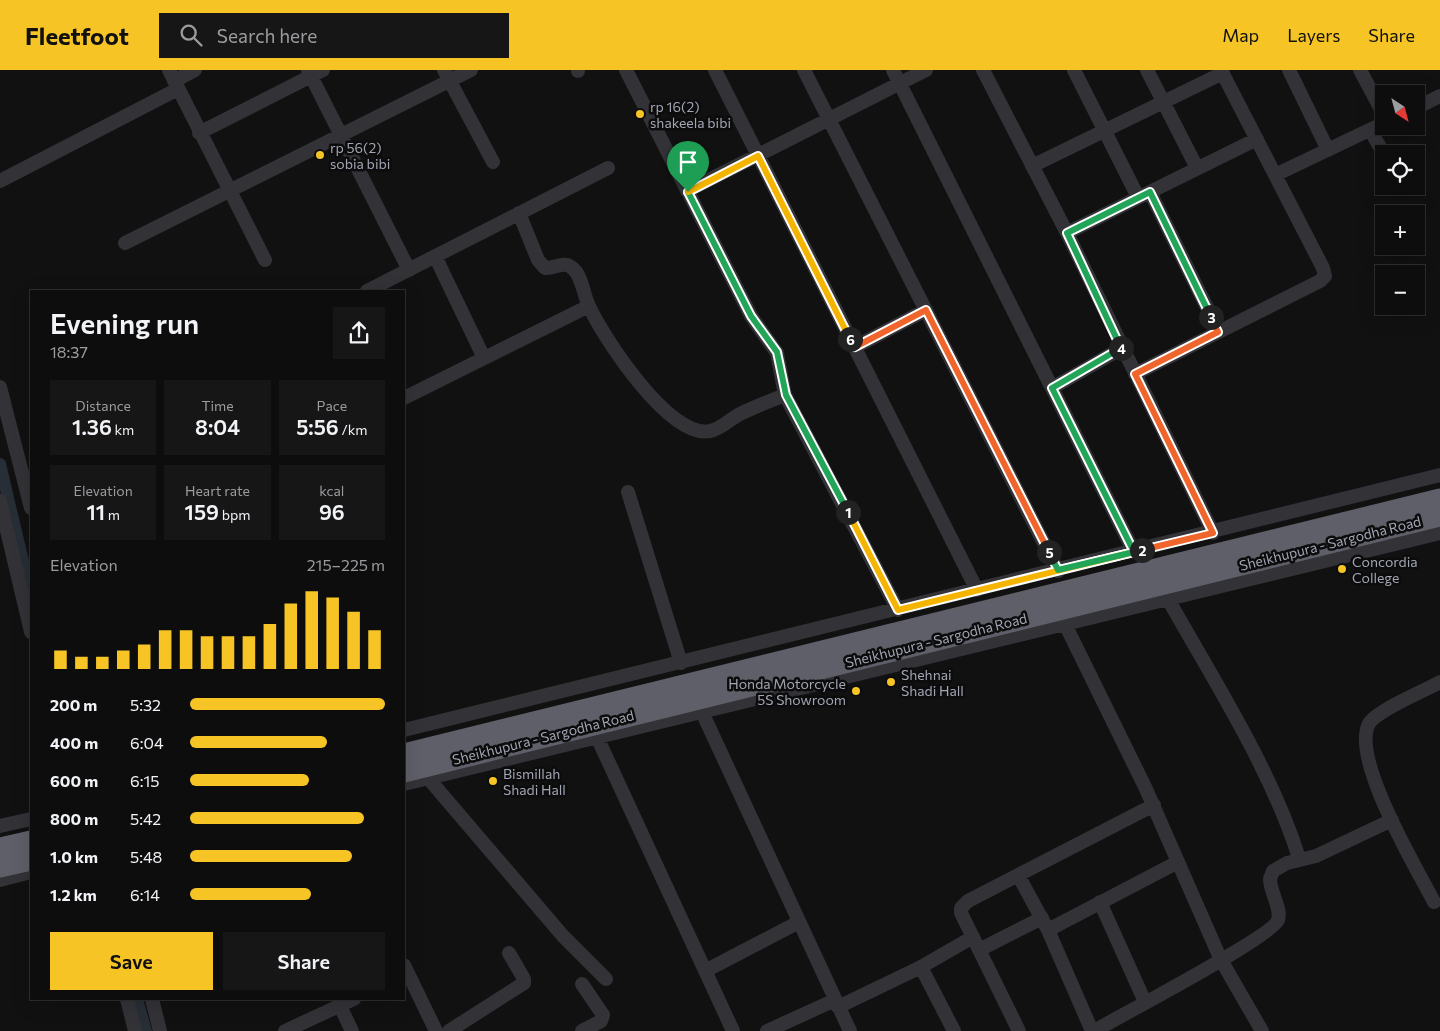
<!DOCTYPE html>
<meta charset="utf-8">
<style>
:root{--surface:#0d0d0e;--page:#161617;--text:#f1f3f6;--muted:#9a9c9e;--line:#2d2d2e;--accent:#f6c525}
body{margin:0;font-family:Commissioner,sans-serif;background:var(--page);color:var(--text);height:100vh;display:flex;flex-direction:column;font-size:19px;white-space:nowrap}
*{box-sizing:border-box;margin:0}
p{font-size:16px;color:var(--muted)}
.icon{flex:none;width:28px;height:28px;fill:none;stroke:currentColor;stroke-width:2;stroke-linecap:round;stroke-linejoin:round}
.map{position:relative;flex:1;overflow:hidden}
.sheet{position:absolute;left:30px;top:220px;width:375px;height:710px;display:flex;flex-direction:column;background:var(--surface);border-radius:0px;box-shadow:0 5px 20px #0002,0 0 0 1px var(--line)}
.sheet>*{flex:none}
.needle{width:32px;rotate:144deg}
.fabs{position:absolute;left:1375px;top:15px;display:grid;gap:10px}
.fabs a{display:grid;place-items:center;width:50px;height:50px;border-radius:0px;background:var(--surface);box-shadow:0 5px 20px #0002,0 0 0 1px var(--line);font-size:25px}
.pin{position:absolute;display:grid;place-items:center;width:42px;height:42px;color:#fff;margin:-51px -21px;border-radius:50% 50% 50% 0;rotate:-45deg;box-shadow:0 0 5px #0007}
.pin .icon{rotate:45deg}
.km{position:absolute;width:25px;height:25px;margin:-12px;border-radius:50%;background:#222;color:#fff;font-size:14px;line-height:25px;text-align:center}
.round{display:grid;place-items:center;flex:none;width:52px;height:52px;border-radius:0px;background:var(--page)}
.headline{display:flex;align-items:center;justify-content:space-between;height:85px;padding:0 20px}
h1{font-size:28px;font-weight:600;line-height:38px}
.stats{display:grid;grid-template-columns:repeat(3,1fr);gap:8px;height:85px;padding:5px 20px}
.stats div{display:grid;align-content:center;border-radius:0px;background:var(--page);text-align:center}
.stats b{font-size:21px;font-weight:600}
.stats small{font-size:14px;font-weight:400}
.stats p{font-size:14px}
.chart{height:140px;padding:10px 20px}
.chart p{display:flex;justify-content:space-between}
.chart svg{width:100%;height:90px;margin-top:5px;stroke:var(--accent);stroke-width:6}
.button{display:flex;gap:10px;margin-top:auto;padding:10px 20px}
.button a{flex:1;height:58px;border-radius:0px;background:var(--accent);color:#111;font-size:20px;font-weight:600;line-height:58px;text-align:center}
.button a+a{background:var(--page);color:var(--text)}
ul{padding:0 20px;list-style:none;font-size:16px}
li{display:grid;grid-template-columns:80px 60px 1fr;align-items:center;height:38px}
li i{height:12px;border-radius:6px;background:var(--accent)}
header{display:flex;align-items:center;gap:30px;box-sizing:border-box;height:70px;padding:0 25px;background:var(--accent);color:#111}
header strong{font-size:24px}
nav{display:flex;gap:28px;margin-inline-start:auto;font-size:18px}
.search{width:350px;height:45px;background:var(--page);display:flex;align-items:center;gap:12px;box-sizing:border-box;padding:0 18px;border-radius:0px;color:var(--muted);font-size:19px}
.map>svg:first-child{display:block}
.lines{fill:none;stroke-linecap:round;stroke-linejoin:round}
.canal{stroke:#272e36;stroke-width:12}
.minor{stroke:#323237;stroke-width:14}
.highway{stroke:#5e5f68;stroke-width:21}
.split-1-casing{stroke:#fff;stroke-width:10}
.split-2-casing{stroke:#fff;stroke-width:10}
.split-3-casing{stroke:#fff;stroke-width:10}
.split-4-casing{stroke:#fff;stroke-width:10}
.split-5-casing{stroke:#fff;stroke-width:10}
.split-6-casing{stroke:#fff;stroke-width:10}
.split-7-casing{stroke:#fff;stroke-width:10}
.split-1{stroke:#22a559;stroke-width:6}
.split-2{stroke:#f5b400;stroke-width:6}
.split-3{stroke:#f0652b;stroke-width:6}
.split-4{stroke:#22a559;stroke-width:6}
.split-5{stroke:#22a559;stroke-width:6}
.split-6{stroke:#f0652b;stroke-width:6}
.split-7{stroke:#f5b400;stroke-width:6}
.poi-dot{fill:#f6c525;stroke:#0c0c0d;stroke-width:2}
.labels{text-anchor:middle;dominant-baseline:central;stroke-width:5;stroke-linejoin:round;paint-order:stroke}
.poi-label{font-size:14px;fill:#a2a5b3;stroke:#0c0c0d;text-anchor:start}
.street-label{font-size:14px;fill:#a2a5b3;stroke:#0c0c0d}
</style>
<header>
<strong>Fleetfoot</strong>
<div class="search"><svg class="icon" aria-label="search" viewBox="0 0 24 24"><circle cx="10" cy="10" r="6"/><path d="M15 15l6 6"/></svg>Search here</div>
<nav><a>Map</a><a>Layers</a><a>Share</a></nav>
</header>
<div class="map">
<svg width="1440" height="961" viewBox="0 0 1440 961">
<rect width="100%" height="100%" fill="#111112"/>
<g class="lines">
<path class="canal" d="M 0,394 L 31,525
M 137,929 L 146,961"/>
<path class="minor" d="M 169,0 L 265,190
M 308,0 L 409,200
M 444,0 L 493,92
M 578,0 L 578,1
M 626,0 L 751,246 L 777,283 L 785,325 L 898,540
M 715,0 L 977,520
M 804,0 L 1058,501
M 893,0 L 1134,482
M 983,0 L 1067,163 L 1213,463
M 1074,0 L 1138,127
M 1147,0 L 1197,98
M 1289,0 L 1328,80
M 1360,0 L 1384,45
M 174,11 L 195,0
M 1416,38 L 1440,26
M 1370,60 L 1384,84
M 199,63 L 323,0
M 1032,96 L 1223,3
M 1275,105 L 1384,53
M 0,111 L 178,19
M 687,121 L 926,0
M 1150,122 L 1219,262
M 519,143 L 538,190 L 545,198 C 554,199 564,191 571,197 C 582,204 583,223 588,234 C 602,266 670,370 710,361 C 721,359 730,349 740,344 C 754,337 770,331 785,325
M 1067,163 L 1257,69
M 125,173 L 471,0
M 435,186 L 484,288
M 367,221 L 608,98
M 855,277 L 926,240
M 1135,304 L 1320,211 L 1325,206 L 1323,198 L 1221,0
M 0,317 L 31,438
M 1052,318 L 1122,278
M 404,328 L 589,236
M 628,422 L 681,593
M 0,431 L 31,562
M 1168,529 C 1214,611 1271,699 1299,788
M 1065,554 L 1146,719 L 1221,890 L 1262,961
M 702,642 L 850,961
M 404,660 L 1440,405
M 597,667 L 733,961
M 428,708 L 563,866 L 606,909
M 404,714 L 1440,463
M 0,756 L 31,749
M 1018,805 L 1048,860 L 1092,961
M 0,810 L 31,802
M 1100,832 L 1145,932
M 1434,832 C 1417,799 1348,684 1370,652 C 1380,639 1424,621 1440,612
M 1048,860 L 1178,792
M 979,880 L 1042,848
M 404,895 L 436,961
M 921,897 L 954,961
M 705,901 L 799,852
M 582,914 L 603,945 L 601,951 L 582,961
M 127,929 L 135,961
M 152,929 L 160,961
M 340,936 L 352,961
M 838,937 L 921,897 L 973,867
M 285,961 L 354,929
M 449,961 L 524,913 L 524,909 L 509,883
M 767,961 L 835,930
M 1019,961 L 961,843 L 961,838 L 968,831 L 1154,735
M 1094,961 C 1118,947 1273,866 1278,850 C 1282,839 1270,822 1270,809 L 1273,801 L 1287,793 L 1316,786 L 1392,750"/>
<path class="highway" d="M 404,684 L 1440,429
M 404,702 L 1440,446
M 0,778 L 31,771
M 0,797 L 31,790"/>
</g>
<g class="lines">
<g class="split-1-casing">
<path id="split-1" d="M 688,122 L 751,246 L 777,282 L 786,325 L 848,442"/>
</g>
<g class="split-2-casing">
<path id="split-2" d="M 848,442 L 898,540 L 1142,480"/>
</g>
<g class="split-3-casing">
<path id="split-3" d="M 1142,480 L 1213,463 L 1135,304 L 1218,262 L 1211,247"/>
</g>
<g class="split-4-casing">
<path id="split-4" d="M 1121,278 L 1067,163 L 1150,122 L 1211,247"/>
</g>
<g class="split-5-casing">
<path id="split-5" d="M 1049,482 L 1058,500 L 1134,482 L 1052,318 L 1121,278"/>
</g>
<g class="split-6-casing">
<path id="split-6" d="M 850,269 L 855,277 L 926,240 L 1049,482"/>
</g>
<g class="split-7-casing">
<path id="split-7" d="M 688,122 L 758,86 L 850,269"/>
</g>
<use href="#split-1" class="split-1"/>
<use href="#split-2" class="split-2"/>
<use href="#split-3" class="split-3"/>
<use href="#split-4" class="split-4"/>
<use href="#split-5" class="split-5"/>
<use href="#split-6" class="split-6"/>
<use href="#split-7" class="split-7"/>
</g>
<g class="poi-dot">
<circle cx="640" cy="44" r="5"/>
<circle cx="320" cy="85" r="5"/>
<circle cx="1342" cy="499" r="5"/>
<circle cx="891" cy="612" r="5"/>
<circle cx="856" cy="621" r="5"/>
<circle cx="493" cy="711" r="5"/>
</g>
<g class="labels">
<g class="poi-label">
<text x="650" y="36">rp 16(2)<tspan x="650" dy="16">shakeela bibi</tspan></text>
<text x="330" y="77">rp 56(2)<tspan x="330" dy="16">sobia bibi</tspan></text>
<text x="1352" y="491">Concordia<tspan x="1352" dy="16">College</tspan></text>
<text x="901" y="604">Shehnai<tspan x="901" dy="16">Shadi Hall</tspan></text>
<text x="846" y="613" text-anchor="end">Honda Motorcycle<tspan x="846" dy="16">5S Showroom</tspan></text>
<text x="503" y="703">Bismillah<tspan x="503" dy="16">Shadi Hall</tspan></text>
</g>
<g class="street-label">
<text transform="translate(1330 473) rotate(-14)">Sheikhupura - Sargodha Road</text>
<text transform="translate(936 570) rotate(-14)">Sheikhupura - Sargodha Road</text>
<text transform="translate(543 667) rotate(-14)">Sheikhupura - Sargodha Road</text>
</g>
</g>
</svg>
<div class="fabs">
<a><svg class="needle" viewBox="-14 -14 28 28"><path d="M0-13l5 13h-10z" fill="#e53935"/><path d="M0 13l5-13h-10z" fill="#9a9c9e"/></svg></a>
<a><svg class="icon" aria-label="locate" viewBox="0 0 24 24"><circle cx="12" cy="12" r="6"/><path d="M12 2v4M12 18v4M2 12h4M18 12h4"/></svg></a>
<a>+</a>
<a>−</a>
</div>
<div class="pin" style="left:688px;top:122px;background:#1e9e55"><svg class="icon" aria-label="arrive" viewBox="0 0 24 24"><path d="M6 21V4h12l-3 4 3 4H6"/></svg></div>
<b class="km" style="left:848px;top:442px">1</b>
<b class="km" style="left:1142px;top:480px">2</b>
<b class="km" style="left:1211px;top:247px">3</b>
<b class="km" style="left:1121px;top:278px">4</b>
<b class="km" style="left:1049px;top:482px">5</b>
<b class="km" style="left:850px;top:269px">6</b>
<section class="sheet">
<div class="headline"><div><h1>Evening run</h1><p>18:37</p></div><a class="round"><svg class="icon" aria-label="share" viewBox="0 0 24 24"><path d="M12 15V3M7 8l5-5 5 5M5 13v7h14v-7"/></svg></a></div>
<div class="stats">
<div><p>Distance</p><b>1.36<small> km</small></b></div>
<div><p>Time</p><b>8:04</b></div>
<div><p>Pace</p><b>5:56<small> /km</small></b></div>
</div>
<div class="stats">
<div><p>Elevation</p><b>11<small> m</small></b></div>
<div><p>Heart rate</p><b>159<small> bpm</small></b></div>
<div><p>kcal</p><b>96</b></div>
</div>
<div class="chart"><p><span>Elevation</span>215–225 m</p>
<svg viewBox="0 0 160 44" preserveAspectRatio="none"><path d="M5 44V35M15 44V38M25 44V38M35 44V35M45 44V32M55 44V25M65 44V25M75 44V28M85 44V28M95 44V28M105 44V22M115 44V12M125 44V6M135 44V9M145 44V16M155 44V25"/></svg>
</div>
<ul>
<li><b>200 m</b>5:32<i style="width:100%"></i></li>
<li><b>400 m</b>6:04<i style="width:70%"></i></li>
<li><b>600 m</b>6:15<i style="width:61%"></i></li>
<li><b>800 m</b>5:42<i style="width:89%"></i></li>
<li><b>1.0 km</b>5:48<i style="width:83%"></i></li>
<li><b>1.2 km</b>6:14<i style="width:62%"></i></li>
</ul>
<div class="button"><a>Save</a><a>Share</a></div>
</section>
</div>
